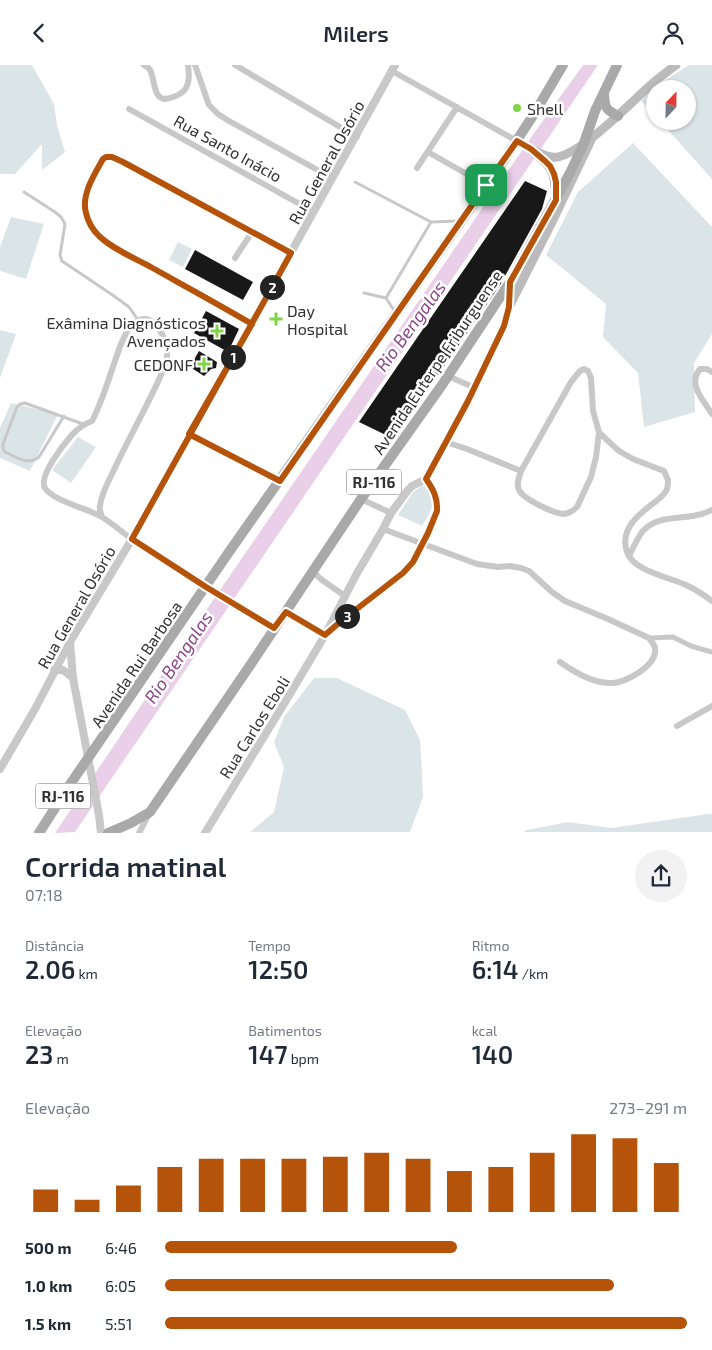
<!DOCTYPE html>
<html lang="pt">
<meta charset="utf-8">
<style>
:root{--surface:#fff;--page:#f2f2f3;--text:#1f2937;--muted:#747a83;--accent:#b45309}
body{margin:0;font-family:"Exo 2",sans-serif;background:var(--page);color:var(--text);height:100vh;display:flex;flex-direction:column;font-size:19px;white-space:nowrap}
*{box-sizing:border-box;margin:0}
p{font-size:16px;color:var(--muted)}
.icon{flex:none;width:28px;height:28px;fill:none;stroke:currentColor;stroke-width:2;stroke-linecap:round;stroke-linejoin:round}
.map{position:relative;height:768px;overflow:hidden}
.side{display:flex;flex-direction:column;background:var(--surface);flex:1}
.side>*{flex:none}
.needle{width:32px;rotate:22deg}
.controls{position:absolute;left:646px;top:15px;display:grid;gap:10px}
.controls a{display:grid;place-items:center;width:50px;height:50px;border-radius:50%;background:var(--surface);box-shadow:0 1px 4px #0004;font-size:25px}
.pin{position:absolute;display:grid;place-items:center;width:42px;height:42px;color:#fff;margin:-21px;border-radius:10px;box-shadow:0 2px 8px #0006}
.km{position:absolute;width:25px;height:25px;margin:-12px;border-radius:50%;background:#222;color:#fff;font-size:14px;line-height:25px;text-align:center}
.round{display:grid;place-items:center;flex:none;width:52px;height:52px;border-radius:26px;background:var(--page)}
.headline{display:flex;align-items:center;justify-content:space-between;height:85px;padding:0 25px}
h1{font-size:28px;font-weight:600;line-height:38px}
.stats{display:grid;grid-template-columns:repeat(3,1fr);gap:8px;height:85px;padding:5px 25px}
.stats div{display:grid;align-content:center}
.stats b{font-size:25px;font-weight:600}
.stats small{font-size:14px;font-weight:400}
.stats p{font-size:14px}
.chart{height:140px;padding:10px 25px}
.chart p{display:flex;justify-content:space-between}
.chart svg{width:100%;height:90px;margin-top:5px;stroke:var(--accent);stroke-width:6}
ul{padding:0 25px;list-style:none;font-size:16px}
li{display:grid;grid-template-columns:80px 60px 1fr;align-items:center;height:38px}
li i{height:12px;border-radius:6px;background:var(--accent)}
header{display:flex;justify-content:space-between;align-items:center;height:65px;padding:0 25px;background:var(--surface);font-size:22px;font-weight:600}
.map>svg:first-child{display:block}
.green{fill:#dbe5e7}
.water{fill:#eacfe8}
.building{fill:#181818}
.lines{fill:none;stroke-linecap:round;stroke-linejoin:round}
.service{stroke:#c8c8c8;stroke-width:3}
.pedestrian{stroke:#c8c8c8;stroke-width:5}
.minor{stroke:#c8c8c8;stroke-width:6}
.tertiary{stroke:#c8c8c8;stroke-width:8}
.secondary{stroke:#bbb;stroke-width:9}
.primary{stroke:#a9a9a9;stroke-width:10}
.route-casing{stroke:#fff;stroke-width:10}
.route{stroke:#b45309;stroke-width:6}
.poi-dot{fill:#81d447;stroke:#fff;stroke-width:2}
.labels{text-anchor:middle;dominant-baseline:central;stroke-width:5;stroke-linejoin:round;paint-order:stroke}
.shield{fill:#fff;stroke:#6f6f6f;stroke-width:1}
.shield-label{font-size:15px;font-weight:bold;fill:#313131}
.poi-label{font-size:16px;fill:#313131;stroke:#fff;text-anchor:start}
.street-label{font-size:16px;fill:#313131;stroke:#fff}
.water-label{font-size:18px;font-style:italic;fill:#8b4788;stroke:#fff}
</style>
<header><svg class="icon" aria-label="back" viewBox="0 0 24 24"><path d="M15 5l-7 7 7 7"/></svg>Milers<svg class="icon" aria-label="person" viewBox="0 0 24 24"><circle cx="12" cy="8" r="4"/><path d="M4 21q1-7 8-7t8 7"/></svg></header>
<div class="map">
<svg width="712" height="768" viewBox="0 0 712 768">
<rect width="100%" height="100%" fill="#fff"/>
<path class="green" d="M 0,0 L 32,0 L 54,39 L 57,60 L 65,87 L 42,105 L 42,79 L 15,109 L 0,109 Z
M 689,0 L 712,0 L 712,114 L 660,56 L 688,56 L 688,24 L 655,24 L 655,51 L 641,36 L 656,21 Z
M 633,78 L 712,162 L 712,269 L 694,298 L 695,347 L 644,362 L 638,308 L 603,272 L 606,239 L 546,190 L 578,127 Z
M 11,152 L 44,159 L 26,214 L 0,206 L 0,182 Z
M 178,177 L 192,184 L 183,202 L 169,195 Z
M 0,265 L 16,269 L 0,313 Z
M 11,338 L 58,349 L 30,406 L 0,393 L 0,363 Z
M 78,372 L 96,382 L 71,418 L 52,405 Z
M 423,420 C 439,435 432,445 422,461 L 398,450 L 413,427 Z
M 314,613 L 337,613 L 405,645 L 420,675 L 422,707 L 423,732 L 410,767 L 250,767 L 274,747 L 284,702 L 274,677 L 284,652 Z
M 708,749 L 712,749 L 712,767 L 523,767 L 527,765 L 568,757 L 611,763 Z"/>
<path class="water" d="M 583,0 L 598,0 L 75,767 L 55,768 L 152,624 L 532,71 Z"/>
<path class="building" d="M 525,116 L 547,126 L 542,144 L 500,220 L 394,374 L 359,357 Z
M 195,185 L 253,217 L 243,235 L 185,204 Z
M 206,246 L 239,264 L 228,287 L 194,268 Z
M 199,286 L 217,297 L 216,303 L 211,304 L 204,311 L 190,302 Z"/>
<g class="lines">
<path class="service" d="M 355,117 L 431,157
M 24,127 L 55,147 L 61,152 L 65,159 L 60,190 L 62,196 L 114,231 L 129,242 L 138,255
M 364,228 L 386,233
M 395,247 L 386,233 L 431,157 L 458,156
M 64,351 L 39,392 C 28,401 16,392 5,387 L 3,384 L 3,379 L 17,342 L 20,339 L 25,338 L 83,359"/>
<path class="pedestrian" d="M 649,573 L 673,572 L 691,581 L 712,587"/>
<path class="minor" d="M 144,0 C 147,2 148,2 150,5 C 156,16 152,41 173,32 C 179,30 183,28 186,23 C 190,16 189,8 188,0
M 195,0 L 209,40 L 218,49 L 229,56 L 332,113
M 235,0 L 357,72
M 392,6 L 517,76
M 129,44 L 314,147
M 428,87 L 486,120
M 417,103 L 457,42
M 235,193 L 252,167
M 252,259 C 218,239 183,220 149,201 C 131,191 107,182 94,165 C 80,146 86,128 96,108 C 98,103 101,97 106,92 L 112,92 L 123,97 L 291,188
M 712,307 L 707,304 L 700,304 C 687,319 704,336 712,349
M 448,311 L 475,323
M 599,367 L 607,375 L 619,386 L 633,394 L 664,406 L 668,415 C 668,419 668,423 666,426 C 663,431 659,434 655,437 C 639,449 619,464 627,487 C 633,506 669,512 686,520 C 695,524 704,530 712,536
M 189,369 L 280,416
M 446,377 L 467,384 L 521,406 L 571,317 L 580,306 L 584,304 L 588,306 L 591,313 L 593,346 L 599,367 L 598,376 L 596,392 L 591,412 L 577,442 C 573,446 569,449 563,449 C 553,448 523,434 519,425 C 516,419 519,412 521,406
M 361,434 L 391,448
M 102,452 C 101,448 99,445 100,441 C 101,430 107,419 112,409 C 127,376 146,344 161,310 C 163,305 167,298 167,292 C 169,274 151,239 131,261 C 123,271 119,284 115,296 C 108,316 102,337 92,356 C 84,359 77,364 71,371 C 63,380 38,412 45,423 C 53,436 89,444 102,452 C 115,460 126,471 139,479 C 184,508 229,536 274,563
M 383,464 L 477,499 L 498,502 L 510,501 L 521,503 L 529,506 L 552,527 L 565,536 L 608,554 L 649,573 C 651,576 654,579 655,583 C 658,600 625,619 610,618 C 593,618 574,607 560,597
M 629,491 C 633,483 637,474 642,467 C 656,451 675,454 693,451 C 700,450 706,448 712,445
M 312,506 L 322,515 L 345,531
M 286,547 L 325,570 C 345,553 366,538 386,522 C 395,514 405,508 412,499 C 418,491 422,480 427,471 C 439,447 442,437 426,414
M 677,661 L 712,641
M 139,768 L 149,749"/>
<path class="tertiary" d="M 70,577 L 73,613 L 99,750 L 101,768
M 54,605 L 63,605 L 73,613
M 0,704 L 35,644 L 70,577 L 132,474 L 395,0
M 205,768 L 293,624 L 325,570 L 356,510 L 383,464 L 391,448 L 408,425 L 412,421 L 426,414 L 433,402 L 469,336 L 504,261 L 509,242 L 510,218"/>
<path class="secondary" d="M 517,76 C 527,82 539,90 551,92 C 575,97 633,35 652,19 C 659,13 668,6 676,0
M 509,242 L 551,159 L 592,73"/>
<path class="primary" d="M 604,29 C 605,43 605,44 618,51
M 531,84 C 551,100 556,105 556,132
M 39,768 L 71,718 L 229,487 L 502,98 L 534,49 L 563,0
M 108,768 L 131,758 L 150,747 L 251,599 L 361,434 L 442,320 L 510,217 L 570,108 L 584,78 L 595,46 L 617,0"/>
</g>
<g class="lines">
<g class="route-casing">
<path id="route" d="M 486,120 L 280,416 L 189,369 L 252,259 C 218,239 183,220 149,201 C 132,192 113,184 99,171 C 93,165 88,157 86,148 C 81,130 94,110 103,94 L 106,92 L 112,92 L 123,97 L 291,188 C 238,284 184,379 132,474 L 206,522 L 274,563 L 286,547 L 325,570 L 340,557 L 403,508 L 413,497 L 428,468 L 437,446 C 438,433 433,424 426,414 L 468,336 L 504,261 L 509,242 L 510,217 L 556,135 L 556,117 L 554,109 L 550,101 L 545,96 L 531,84 L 517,76 L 486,120"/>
</g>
<use href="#route" class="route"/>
</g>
<g class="poi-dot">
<circle cx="517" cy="43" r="5"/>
<path d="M273.5 246.5h5v5h5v5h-5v5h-5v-5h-5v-5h5z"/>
<path d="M214.5 258.5h5v5h5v5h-5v5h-5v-5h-5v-5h5z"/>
<path d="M201.5 291.5h5v5h5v5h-5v5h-5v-5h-5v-5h5z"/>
</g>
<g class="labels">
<g class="shield">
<rect x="346.5" y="404.5" width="55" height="25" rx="4"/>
<rect x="35.5" y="718.5" width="55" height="25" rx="4"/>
</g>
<g class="shield-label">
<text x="374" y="417">RJ-116</text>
<text x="63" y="731">RJ-116</text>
</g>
<g class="poi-label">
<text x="527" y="43">Shell</text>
<text x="287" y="245">Day<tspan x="287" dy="18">Hospital</tspan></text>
<text x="206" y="257" text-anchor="end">Exâmina Diagnósticos<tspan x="206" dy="18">Avençados</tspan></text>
<text x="193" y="299" text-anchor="end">CEDONF</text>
</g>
<g class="street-label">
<text transform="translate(228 83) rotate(29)">Rua Santo Inácio</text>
<text transform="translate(326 97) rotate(-61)">Rua General Osório</text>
<text transform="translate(437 297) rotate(-56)">Avenida Euterpe Friburguense</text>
<text transform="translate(76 542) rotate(-60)">Rua General Osório</text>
<text transform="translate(136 599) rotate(-56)">Avenida Rui Barbosa</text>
<text transform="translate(254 662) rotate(-58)">Rua Carlos Eboli</text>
</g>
<g class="water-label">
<text transform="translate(410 261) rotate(-54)">Rio Bengalas</text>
<text transform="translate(178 592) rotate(-56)">Rio Bengalas</text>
</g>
</g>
</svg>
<div class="controls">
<a><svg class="needle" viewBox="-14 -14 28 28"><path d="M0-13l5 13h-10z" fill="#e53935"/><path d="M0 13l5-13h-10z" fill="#747a83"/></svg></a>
</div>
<div class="pin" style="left:486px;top:120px;background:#1e9e55"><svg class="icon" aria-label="arrive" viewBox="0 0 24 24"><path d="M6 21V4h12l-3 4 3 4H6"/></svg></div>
<b class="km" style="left:233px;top:292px">1</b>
<b class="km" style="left:272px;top:222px">2</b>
<b class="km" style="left:347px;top:551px">3</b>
</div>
<section class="side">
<div class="headline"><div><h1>Corrida matinal</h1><p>07:18</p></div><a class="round"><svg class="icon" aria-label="share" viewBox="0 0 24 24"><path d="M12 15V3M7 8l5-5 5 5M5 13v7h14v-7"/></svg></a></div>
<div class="stats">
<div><p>Distância</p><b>2.06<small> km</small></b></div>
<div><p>Tempo</p><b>12:50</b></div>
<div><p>Ritmo</p><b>6:14<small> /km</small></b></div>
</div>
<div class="stats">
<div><p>Elevação</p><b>23<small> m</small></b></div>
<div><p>Batimentos</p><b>147<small> bpm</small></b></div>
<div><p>kcal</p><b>140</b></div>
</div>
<div class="chart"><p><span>Elevação</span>273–291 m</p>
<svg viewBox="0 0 160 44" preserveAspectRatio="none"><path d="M5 44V33M15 44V38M25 44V31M35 44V22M45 44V18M55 44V18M65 44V18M75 44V17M85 44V15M95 44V18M105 44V24M115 44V22M125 44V15M135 44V6M145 44V8M155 44V20"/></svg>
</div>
<ul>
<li><b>500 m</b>6:46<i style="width:56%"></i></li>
<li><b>1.0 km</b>6:05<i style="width:86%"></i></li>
<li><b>1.5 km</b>5:51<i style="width:100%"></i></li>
</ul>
</section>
